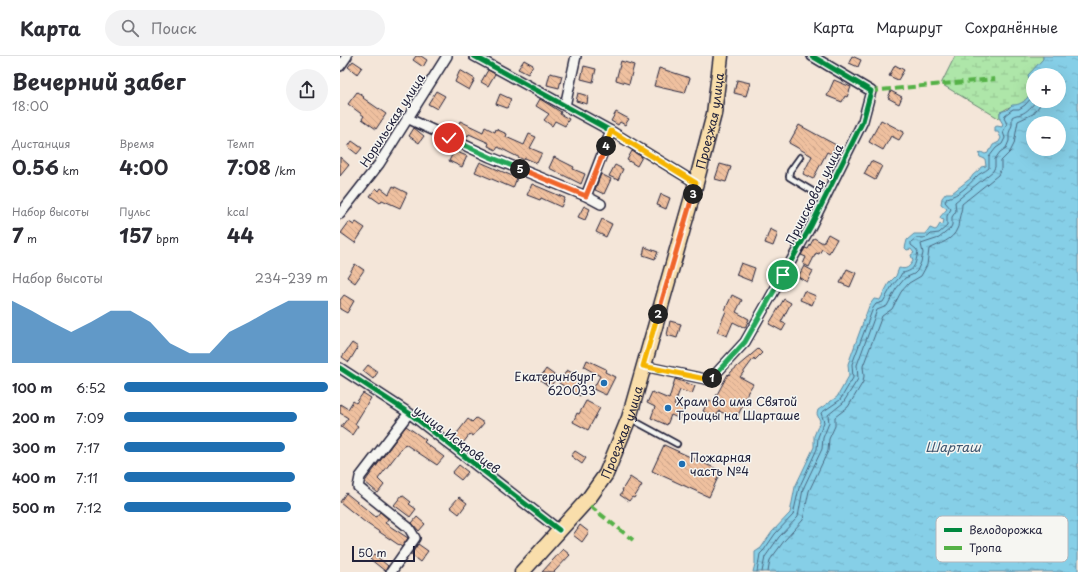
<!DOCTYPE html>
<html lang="ru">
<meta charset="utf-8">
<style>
:root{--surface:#fff;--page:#f2f2f3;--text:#2b2b33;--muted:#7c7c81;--line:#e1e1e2;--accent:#1f6fb2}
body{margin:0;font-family:"Playpen Sans",sans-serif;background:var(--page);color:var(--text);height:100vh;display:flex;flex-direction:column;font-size:15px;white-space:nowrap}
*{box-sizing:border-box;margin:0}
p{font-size:13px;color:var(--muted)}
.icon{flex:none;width:22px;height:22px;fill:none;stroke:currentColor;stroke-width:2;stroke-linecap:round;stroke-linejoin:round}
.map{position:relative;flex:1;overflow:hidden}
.side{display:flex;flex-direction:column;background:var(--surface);width:340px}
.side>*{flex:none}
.tools{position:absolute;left:686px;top:12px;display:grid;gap:8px}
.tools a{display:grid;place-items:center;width:40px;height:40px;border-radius:50%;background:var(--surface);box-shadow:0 4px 16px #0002;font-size:20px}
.scale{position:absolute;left:12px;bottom:10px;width:63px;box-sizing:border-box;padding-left:4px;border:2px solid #22223b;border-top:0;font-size:11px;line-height:14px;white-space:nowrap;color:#22223b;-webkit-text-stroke:3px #f6f6f2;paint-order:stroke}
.pin{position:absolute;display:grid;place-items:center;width:34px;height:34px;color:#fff;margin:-17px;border:2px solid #fff;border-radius:50%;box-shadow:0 1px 4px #0007}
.km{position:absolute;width:20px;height:20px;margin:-10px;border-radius:50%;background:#222;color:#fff;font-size:11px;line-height:20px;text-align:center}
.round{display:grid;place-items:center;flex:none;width:42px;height:42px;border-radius:21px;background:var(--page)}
.overview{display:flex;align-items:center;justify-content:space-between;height:68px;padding:0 12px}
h1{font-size:22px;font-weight:700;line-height:30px}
.metrics{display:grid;grid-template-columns:repeat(3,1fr);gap:6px;height:68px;padding:4px 12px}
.metrics div{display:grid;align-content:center}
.metrics b{font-size:20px;font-weight:700}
.metrics small{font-size:11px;font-weight:400}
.metrics p{font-size:11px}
.chart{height:112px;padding:8px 12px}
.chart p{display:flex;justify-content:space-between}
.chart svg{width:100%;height:72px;margin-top:4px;fill:var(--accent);opacity:.7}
ul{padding:0 12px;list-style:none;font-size:13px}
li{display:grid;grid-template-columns:64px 48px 1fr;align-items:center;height:30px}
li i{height:10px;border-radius:5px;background:var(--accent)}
header{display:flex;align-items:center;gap:24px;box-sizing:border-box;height:56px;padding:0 20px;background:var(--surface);border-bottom:1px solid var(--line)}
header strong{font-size:19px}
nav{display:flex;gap:22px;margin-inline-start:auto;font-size:14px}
.search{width:280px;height:36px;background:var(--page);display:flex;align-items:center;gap:10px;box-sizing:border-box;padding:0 14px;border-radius:22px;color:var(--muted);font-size:15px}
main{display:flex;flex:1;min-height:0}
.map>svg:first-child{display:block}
.wetland{fill:url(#wetland-marsh);stroke:#688472}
.water{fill:url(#water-ripples);stroke:#5e8aa2;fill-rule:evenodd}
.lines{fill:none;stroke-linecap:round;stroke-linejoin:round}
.shore{stroke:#4a6780;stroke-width:1}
.building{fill:url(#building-back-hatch);stroke:#22223b}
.lane-casing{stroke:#22223b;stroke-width:8}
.street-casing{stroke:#22223b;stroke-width:12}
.primary-casing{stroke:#22223b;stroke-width:17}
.lane{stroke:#f6f6f2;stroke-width:4.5}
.street{stroke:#f6f6f2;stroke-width:9}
.primary{stroke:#f9deab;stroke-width:14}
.quiet{stroke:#55b146;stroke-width:4;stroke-dasharray:8 4;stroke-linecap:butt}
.cycleway-casing{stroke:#f6f6f2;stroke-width:8}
.cycleway{stroke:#00873e;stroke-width:5}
.split-1-casing{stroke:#fff;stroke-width:8}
.split-2-casing{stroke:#fff;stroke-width:8}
.split-3-casing{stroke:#fff;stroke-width:8}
.split-4-casing{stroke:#fff;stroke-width:8}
.split-5-casing{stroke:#fff;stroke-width:8}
.split-6-casing{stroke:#fff;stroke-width:8}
.split-1{stroke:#22a559;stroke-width:5}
.split-2{stroke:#f5b400;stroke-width:5}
.split-3{stroke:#f0652b;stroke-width:5}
.split-4{stroke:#f5b400;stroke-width:5}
.split-5{stroke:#f0652b;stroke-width:5}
.split-6{stroke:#22a559;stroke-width:5}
.poi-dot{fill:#1f6fb2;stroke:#f6f6f2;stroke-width:1.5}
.labels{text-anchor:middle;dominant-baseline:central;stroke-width:3;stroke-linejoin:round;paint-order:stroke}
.street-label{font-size:12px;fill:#22223b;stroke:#f6f6f2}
.poi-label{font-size:12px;fill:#22223b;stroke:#f6f6f2;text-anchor:start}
.water-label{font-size:13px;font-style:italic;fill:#40566f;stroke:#f6f6f2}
.key{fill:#f6f6f2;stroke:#b6b6bb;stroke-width:1}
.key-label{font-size:11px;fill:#22223b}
</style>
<header>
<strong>Карта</strong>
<div class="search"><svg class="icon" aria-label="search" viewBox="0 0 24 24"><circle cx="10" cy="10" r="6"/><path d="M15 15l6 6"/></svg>Поиск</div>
<nav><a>Карта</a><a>Маршрут</a><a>Сохранённые</a></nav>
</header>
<main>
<section class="side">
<div class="overview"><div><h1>Вечерний забег</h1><p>18:00</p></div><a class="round"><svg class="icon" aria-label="share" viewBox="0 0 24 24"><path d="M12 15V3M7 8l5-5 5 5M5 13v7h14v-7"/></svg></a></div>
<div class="metrics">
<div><p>Дистанция</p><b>0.56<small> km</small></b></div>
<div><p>Время</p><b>4:00</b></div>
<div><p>Темп</p><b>7:08<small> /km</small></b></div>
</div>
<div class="metrics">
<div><p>Набор высоты</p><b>7<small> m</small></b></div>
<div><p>Пульс</p><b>157<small> bpm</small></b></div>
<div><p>kcal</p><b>44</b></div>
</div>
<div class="chart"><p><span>Набор высоты</span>234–239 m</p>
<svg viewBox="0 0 160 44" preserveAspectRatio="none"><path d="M0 44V6L10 12L20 19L30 25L40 19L50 12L60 12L70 19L80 32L90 38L100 38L110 25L120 19L130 12L140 6L150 6L160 6V44z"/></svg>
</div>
<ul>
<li><b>100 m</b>6:52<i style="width:100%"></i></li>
<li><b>200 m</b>7:09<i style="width:85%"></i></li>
<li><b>300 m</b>7:17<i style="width:79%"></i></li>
<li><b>400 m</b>7:11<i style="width:84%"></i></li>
<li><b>500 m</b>7:12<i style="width:82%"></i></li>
</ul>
</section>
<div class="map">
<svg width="738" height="516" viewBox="0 0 738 516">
<defs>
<pattern id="wetland-marsh" width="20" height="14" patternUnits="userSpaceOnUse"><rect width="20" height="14" fill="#aee6a9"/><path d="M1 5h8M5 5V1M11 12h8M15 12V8" fill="none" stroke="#95c592"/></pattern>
<pattern id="water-ripples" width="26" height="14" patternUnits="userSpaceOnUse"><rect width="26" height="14" fill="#86cfe7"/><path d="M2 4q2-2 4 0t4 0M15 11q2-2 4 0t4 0" fill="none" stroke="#73b1c7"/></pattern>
<pattern id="building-back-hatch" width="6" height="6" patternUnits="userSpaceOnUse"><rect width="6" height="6" fill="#efc09f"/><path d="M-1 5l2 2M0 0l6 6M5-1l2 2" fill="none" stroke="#cda58a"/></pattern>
</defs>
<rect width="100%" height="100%" fill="#f4e6d9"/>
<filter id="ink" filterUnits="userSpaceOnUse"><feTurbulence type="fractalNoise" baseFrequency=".025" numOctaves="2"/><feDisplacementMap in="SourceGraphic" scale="8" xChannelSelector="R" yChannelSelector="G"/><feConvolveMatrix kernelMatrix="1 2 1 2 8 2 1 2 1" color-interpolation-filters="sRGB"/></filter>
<g filter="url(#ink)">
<path class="wetland" d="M 615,0 L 703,0 L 703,3 L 689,19 C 689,23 690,25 691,28 C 693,36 686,47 678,49 C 674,50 675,48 672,50 C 668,51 664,55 660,56 L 660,63 L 601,28 Z"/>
<path class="water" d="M 703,0 L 738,0 L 738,516 L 413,516 L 415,508 L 415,496 L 421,492 L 432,476 L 450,457 L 455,431 L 474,391 L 474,380 L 480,365 L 477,358 L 478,354 L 497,341 L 509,320 L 508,308 L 529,250 L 534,243 L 540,244 L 549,227 L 556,220 L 559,212 C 567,214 569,211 573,205 L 571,199 L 574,197 L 571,193 L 567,194 L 565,192 L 567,184 L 574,178 L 586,178 L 590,172 L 595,174 L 597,173 L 600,168 L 602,169 L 603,168 L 604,164 L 601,163 L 600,161 L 607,153 L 601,148 L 602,142 L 606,137 L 612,137 L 631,122 C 633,117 639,116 641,111 L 646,110 L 645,103 L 640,101 L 639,98 L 641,96 L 645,98 L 648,97 L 649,94 L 651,93 L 653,89 L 659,86 L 661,82 L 658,76 L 655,76 L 655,71 L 657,70 L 662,71 L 663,68 L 660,63 L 660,56 L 667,54 L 672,49 C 682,50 694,39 691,28 C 690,25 689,23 688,19 L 703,3 ZM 693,19 L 719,19 L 719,45 L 693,45 ZM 693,67 L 719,67 L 719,93 L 693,93 Z"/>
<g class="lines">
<path class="shore" d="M 417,516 L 420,498 L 424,494 L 435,478 L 453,459 L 459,432 L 477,393 L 478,381 L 484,366 L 481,357 L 500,344 L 513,322 L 512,308 L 533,252 L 536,248 L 543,246 L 552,230 L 559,222 L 562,217 C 576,215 575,207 578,196 L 576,193 L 571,189 L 571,186 L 576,182 C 582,181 586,184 591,178 L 599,177 L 607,170 L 607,160 L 611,153 L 605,146 L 607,142 C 619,139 628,130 636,121 C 639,117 645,116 649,112 L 649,101 L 656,92 L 662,88 L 665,82 L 663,76 L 667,68 L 664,62 L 665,59 L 673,53 L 679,53 L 685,49 L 693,40
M 422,516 L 425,501 L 439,481 L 458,461 L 463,433 L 482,393 L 483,382 L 489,367 L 488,359 L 503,347 L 518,323 L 517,309 L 537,254 L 547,250 L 556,233 L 565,222 L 574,218 L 577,215 L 581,206 L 583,197 L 581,188 L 599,182 L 610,173 L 612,169 L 612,161 L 616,155 L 615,146 L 653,115 L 655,111 L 655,103 L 660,96 L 666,92 L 669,85 L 669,77 L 672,69 L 672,61 C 675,59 677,59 681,58 C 687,56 692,50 696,45
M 428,516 L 430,504 L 444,485 L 463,464 L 469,435 L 488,395 L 489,383 L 495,370 L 495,361 L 508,351 L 523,326 L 524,320 L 523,310 L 542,260 L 552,253 L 561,236 L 569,227 L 581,220 L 587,209 L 589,193 C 599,188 613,184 617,173 C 619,170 618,167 619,164 C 620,158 622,154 622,148 L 658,119 L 661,113 L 661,105 L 670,96 L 674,88 L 678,65 L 693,58 L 703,45"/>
</g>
<path class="building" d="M 76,0 L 81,0 L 87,4 L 83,11 L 73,4 Z
M 512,0 L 521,4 L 518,11 L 509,7 Z
M 184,4 L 193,9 L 188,18 L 178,13 Z
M 13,5 L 22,11 L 17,18 L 8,11 Z
M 281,5 L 294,9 L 289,28 L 276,24 Z
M 555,9 L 564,14 L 558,24 L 549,20 Z
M 244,10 L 256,13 L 253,26 L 241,23 Z
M 319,12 L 350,22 L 345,37 L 314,30 Z
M 120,14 L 135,23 L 129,34 L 115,26 Z
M 148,14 L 155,18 L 148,30 L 141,26 Z
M 210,17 L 222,20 L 219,32 L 207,29 Z
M 397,24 L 410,27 L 406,40 L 394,37 Z
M 494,24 L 511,31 L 507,41 L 505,40 L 502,46 L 487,40 Z
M 96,35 L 105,40 L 97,53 L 88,48 Z
M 551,35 L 562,41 L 559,48 L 548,42 Z
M 17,36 L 24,41 L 23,42 L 46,58 L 36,73 L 22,63 L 24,60 L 8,48 Z
M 238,37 L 248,40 L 247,48 L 236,45 Z
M 160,38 L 171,43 L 167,52 L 156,48 Z
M 200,43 L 221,56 L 220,58 L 229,63 L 225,70 L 215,65 L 212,70 L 204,64 L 209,58 L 196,50 Z
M 276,56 L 289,63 L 285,69 L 280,66 L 278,69 L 271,65 Z
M 541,64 L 564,76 L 559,84 L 551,80 L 543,94 L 529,86 Z
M 120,65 L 143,76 L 145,71 L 155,76 L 156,73 L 167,78 L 166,81 L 184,89 L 189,78 L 196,81 L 190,92 L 202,97 L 197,107 L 185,102 L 184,104 L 158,91 L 156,94 L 148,90 L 149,87 L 129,78 L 128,80 L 116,73 Z
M 459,69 L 496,89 L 491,98 L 487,96 L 473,123 L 463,118 L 472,100 L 449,87 Z
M 74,72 L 84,80 L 79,87 L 69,80 Z
M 12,85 L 22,92 L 17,98 L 8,91 Z
M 114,95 L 127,100 L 122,111 L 109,105 Z
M 292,95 L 302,101 L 297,110 L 287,104 Z
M 0,101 L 9,109 L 0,120 Z
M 214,101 L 234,111 L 233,113 L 245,118 L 241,128 L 209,112 Z
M 531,105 L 542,110 L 535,124 L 524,118 Z
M 140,106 L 177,122 L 173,132 L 135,116 Z
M 380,108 L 391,111 L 386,126 L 375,123 Z
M 275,109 L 283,113 L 278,124 L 269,120 Z
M 261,118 L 271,123 L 264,138 L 255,134 Z
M 192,128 L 225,142 L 221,151 L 201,142 L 200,144 L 187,139 Z
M 53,130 L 67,137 L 60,152 L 42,144 L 40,147 L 30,140 L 36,132 L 39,135 L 41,132 L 49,138 Z
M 321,138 L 330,142 L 326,153 L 317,149 Z
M 244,150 L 250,153 L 245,164 L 238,161 Z
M 262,163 L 272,168 L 266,181 L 256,176 Z
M 9,166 L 14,169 L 16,166 L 25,172 L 15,187 L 1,177 Z
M 430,173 L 438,177 L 433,190 L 425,187 Z
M 488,178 L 497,183 L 489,197 L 482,193 L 479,198 L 476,197 L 469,211 L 463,208 L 466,201 L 461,199 L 465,192 L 468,193 L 474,182 L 483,187 Z
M 305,191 L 318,196 L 315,203 L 303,199 Z
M 401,207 L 415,212 L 411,225 L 396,219 Z
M 15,208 L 24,214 L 15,227 L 7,221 Z
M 464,210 L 473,215 L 467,226 L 458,221 Z
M 507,213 L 516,217 L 510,231 L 500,227 Z
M 464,235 L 476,240 L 472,249 L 460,244 Z
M 4,239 L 14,245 L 7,257 L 0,253 L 0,244 Z
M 392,239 L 402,244 L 396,256 L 409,263 L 405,272 L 393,266 L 387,280 L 377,276 L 386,255 L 385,254 Z
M 444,243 L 451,247 L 441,266 L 446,268 L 442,275 L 429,268 Z
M 330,265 L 341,268 L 337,282 L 327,279 Z
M 12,287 L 18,291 L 9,306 L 2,301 Z
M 418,293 L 422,297 L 415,304 L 414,302 L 400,321 L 413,328 L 403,344 L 405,345 L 396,363 L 379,355 L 375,363 L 363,355 L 369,344 L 373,346 L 388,318 L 389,319 L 391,316 Z
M 247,304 L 266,313 L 265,316 L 275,321 L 266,339 L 253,333 L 260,320 L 244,311 Z
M 28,309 L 38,316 L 33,323 L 23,315 Z
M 206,313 L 217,321 L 210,331 L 199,323 Z
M 227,314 L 234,318 L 232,321 L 239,326 L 237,329 L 244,333 L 240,340 L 219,327 Z
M 335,323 L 355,330 L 352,338 L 340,334 L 334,349 L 344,353 L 340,363 L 331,359 L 327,369 L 311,362 L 315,351 L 307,347 L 312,336 L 329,343 Z
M 23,337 L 31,342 L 15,368 L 18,370 L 12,379 L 1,371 L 8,362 L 0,357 L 0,348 L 8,353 L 13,345 L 16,347 Z
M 246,345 L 260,352 L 248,374 L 233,366 L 237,357 L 239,358 Z
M 136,362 L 144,367 L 133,380 L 130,378 L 123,387 L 114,381 L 128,363 L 132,366 Z
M 66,370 L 86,384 L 84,386 L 104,401 L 97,409 L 65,388 L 38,423 L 44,429 L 38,437 L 25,426 L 26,424 Z
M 324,389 L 381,415 L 369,441 L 312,415 Z
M 235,395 L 246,402 L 242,408 L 231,400 Z
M 119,409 L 128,416 L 121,424 L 112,417 Z
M 290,421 L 302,429 L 294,442 L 292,441 L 289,445 L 280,439 L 283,435 L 282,434 Z
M 6,437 L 36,461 L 40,456 L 48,463 L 45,467 L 68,482 L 62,491 L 26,467 L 0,446 Z
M 62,439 L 71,446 L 69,448 L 76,453 L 70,461 L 54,449 Z
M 119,441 L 127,447 L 119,458 L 110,451 Z
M 77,461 L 85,468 L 79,475 L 72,467 Z
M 240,469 L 249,476 L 242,486 L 233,479 Z
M 78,488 L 88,495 L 80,506 L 71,499 Z
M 223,493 L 230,499 L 214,516 L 202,516 Z
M 34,498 L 48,510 L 45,515 L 30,503 Z"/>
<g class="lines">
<g class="lane-casing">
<path id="lane" d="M 460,101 L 450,115 L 449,121 L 484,142
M 291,363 L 337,388"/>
</g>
<g class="street-casing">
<path id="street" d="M 134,0 L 271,75 L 356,127
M 0,10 L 7,0
M 225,50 L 236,0
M 67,62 L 150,101 L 246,140 L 261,148
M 246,140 L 271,75
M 0,158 L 39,108 L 107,0
M 303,310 L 370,324 L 405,286 L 471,170 L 523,65 L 531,35 L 472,0
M 0,312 L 69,357 L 219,474
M 51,516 L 75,482 L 69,472 L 18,431 L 20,421 L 69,357"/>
</g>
<g class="primary-casing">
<g id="primary">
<path id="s1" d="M 182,516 L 249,442 L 266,418 L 289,362 L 356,127 L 374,58 L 381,0"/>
</g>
</g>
<use href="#lane" class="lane"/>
<use href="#street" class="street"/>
<use href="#primary" class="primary"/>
<path class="quiet" d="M 531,35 L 655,23
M 250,450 L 293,484"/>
<g class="cycleway-casing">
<path id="cycleway" d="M 134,0 L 271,75 L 356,127
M 303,310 L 370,324 L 405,286 L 471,170 L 523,65 L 531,35 L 472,0
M 0,312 L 69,357 L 219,474"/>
</g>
<use href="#cycleway" class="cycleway"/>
</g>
</g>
<g class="lines" filter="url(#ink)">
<g class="split-1-casing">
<path id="split-1" d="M 372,322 L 405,286 L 443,219"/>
</g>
<g class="split-2-casing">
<path id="split-2" d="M 318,258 L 303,310 L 370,324 L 372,322"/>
</g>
<g class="split-3-casing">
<path id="split-3" d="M 318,258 L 353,138"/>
</g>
<g class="split-4-casing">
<path id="split-4" d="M 266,90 L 271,75 L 356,127 L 353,138"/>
</g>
<g class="split-5-casing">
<path id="split-5" d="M 180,113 L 246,140 L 266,90"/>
</g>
<g class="split-6-casing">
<path id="split-6" d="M 109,82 L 150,101 L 180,113"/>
</g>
<use href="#split-1" class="split-1"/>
<use href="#split-2" class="split-2"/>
<use href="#split-3" class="split-3"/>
<use href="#split-4" class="split-4"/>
<use href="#split-5" class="split-5"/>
<use href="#split-6" class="split-6"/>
</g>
<g class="poi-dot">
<circle cx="264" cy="327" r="4"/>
<circle cx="328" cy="352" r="4"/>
<circle cx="342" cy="408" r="4"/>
</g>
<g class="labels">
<g class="street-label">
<text transform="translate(52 64) rotate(-57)">Норильская улица</text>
<text stroke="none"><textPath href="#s1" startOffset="498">Проезжая улица</textPath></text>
<text transform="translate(474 138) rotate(-63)">Приисковая улица</text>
<text stroke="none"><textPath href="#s1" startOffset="174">Проезжая улица</textPath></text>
<text transform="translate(117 383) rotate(37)">улица Искровцев</text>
</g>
<g class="poi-label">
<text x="256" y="320" text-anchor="end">Екатеринбург<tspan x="256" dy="14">620033</tspan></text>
<text x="336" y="345">Храм во имя Святой<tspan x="336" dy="14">Троицы на Шарташе</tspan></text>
<text x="350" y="401">Пожарная<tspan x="350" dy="14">часть №4</tspan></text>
</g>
<g class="water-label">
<text x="613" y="390">Шарташ</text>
</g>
</g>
<rect x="596" y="460" width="132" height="46" rx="6" class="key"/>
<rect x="604" y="472" width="18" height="4" fill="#00873e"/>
<rect x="604" y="490" width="18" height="4" fill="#55b146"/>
<g class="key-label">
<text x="629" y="478">Велодорожка</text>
<text x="629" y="496">Тропа</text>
</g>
</svg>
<div class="tools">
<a>+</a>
<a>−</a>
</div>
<div class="scale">50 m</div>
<div class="pin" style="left:443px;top:219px;background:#1e9e55"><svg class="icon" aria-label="arrive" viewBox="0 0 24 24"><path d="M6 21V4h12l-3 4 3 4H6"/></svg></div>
<div class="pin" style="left:109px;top:82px;background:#d93025"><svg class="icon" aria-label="check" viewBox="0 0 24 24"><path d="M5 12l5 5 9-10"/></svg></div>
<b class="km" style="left:372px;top:322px">1</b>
<b class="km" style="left:318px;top:258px">2</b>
<b class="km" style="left:353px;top:138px">3</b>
<b class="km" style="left:266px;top:90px">4</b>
<b class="km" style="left:180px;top:113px">5</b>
</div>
</main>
